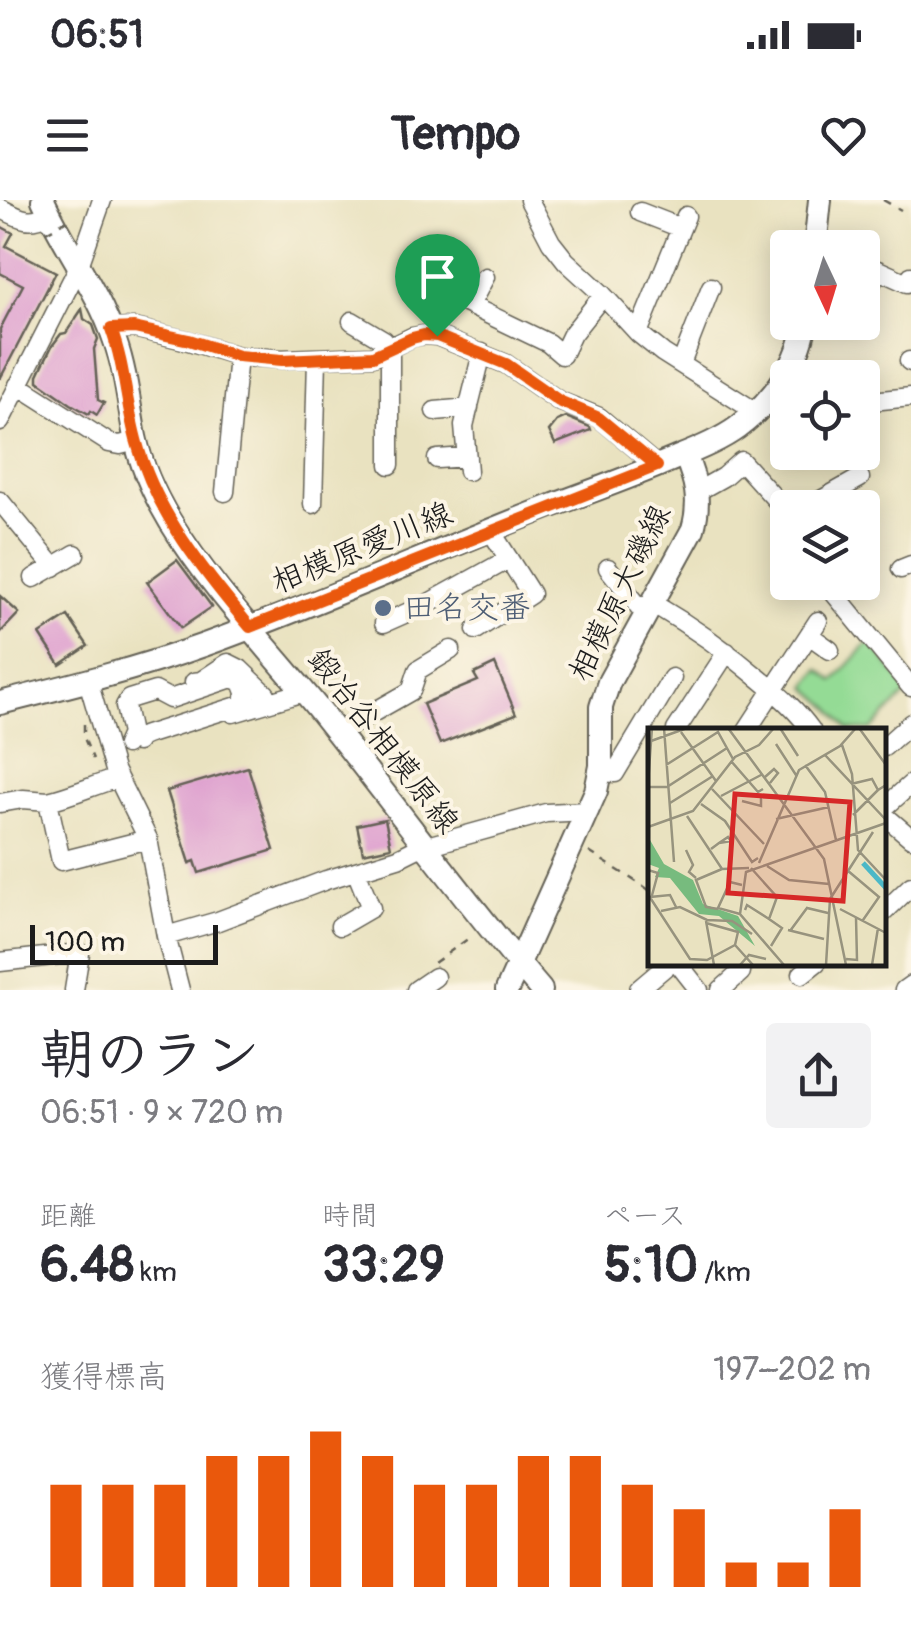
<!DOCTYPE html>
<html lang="ja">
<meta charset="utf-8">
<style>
:root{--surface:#fff;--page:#f2f2f3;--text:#2b2b33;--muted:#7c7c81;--accent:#ea580c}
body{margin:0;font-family:Pangolin,"Klee One",sans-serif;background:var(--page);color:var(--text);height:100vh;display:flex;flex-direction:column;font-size:38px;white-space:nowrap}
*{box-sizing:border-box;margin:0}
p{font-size:32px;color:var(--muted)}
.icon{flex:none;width:55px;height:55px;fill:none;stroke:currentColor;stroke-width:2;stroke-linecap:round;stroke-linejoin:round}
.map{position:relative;height:790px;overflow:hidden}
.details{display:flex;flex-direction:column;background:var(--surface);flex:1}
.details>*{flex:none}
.needle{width:65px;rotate:176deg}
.controls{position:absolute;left:770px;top:30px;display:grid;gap:20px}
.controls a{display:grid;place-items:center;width:110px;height:110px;border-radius:10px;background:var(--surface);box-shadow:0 5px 25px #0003;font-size:50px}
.scale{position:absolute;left:30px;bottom:25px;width:188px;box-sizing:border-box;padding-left:10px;border:5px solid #1c1c1c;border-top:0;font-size:28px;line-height:35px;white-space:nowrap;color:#1c1c1c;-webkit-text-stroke:8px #fcf5e5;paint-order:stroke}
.pin{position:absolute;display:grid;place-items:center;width:85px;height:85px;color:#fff;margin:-102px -42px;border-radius:50% 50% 50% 0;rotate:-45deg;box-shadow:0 0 10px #0007}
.pin .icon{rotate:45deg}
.round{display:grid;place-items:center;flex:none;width:105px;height:105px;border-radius:10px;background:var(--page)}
.summary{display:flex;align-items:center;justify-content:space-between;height:170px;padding:0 40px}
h1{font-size:55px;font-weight:800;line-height:75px}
.metrics{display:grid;grid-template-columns:repeat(3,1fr);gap:15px;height:170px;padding:10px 40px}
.metrics div{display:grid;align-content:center}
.metrics b{font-size:50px;font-weight:800}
.metrics small{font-size:28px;font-weight:400}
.metrics p{font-size:28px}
.chart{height:280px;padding:20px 40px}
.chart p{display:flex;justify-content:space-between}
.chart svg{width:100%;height:180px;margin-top:10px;stroke:var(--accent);stroke-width:6}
.status{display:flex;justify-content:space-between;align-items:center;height:70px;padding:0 50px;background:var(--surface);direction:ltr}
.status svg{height:28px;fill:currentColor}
header{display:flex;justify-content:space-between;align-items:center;height:130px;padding:0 40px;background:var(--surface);font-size:45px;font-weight:800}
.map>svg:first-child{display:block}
.green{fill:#94db95;stroke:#587c58;stroke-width:2.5}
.building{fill:#dc9acd}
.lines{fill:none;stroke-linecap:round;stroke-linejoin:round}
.minor-casing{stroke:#646155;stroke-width:21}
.major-casing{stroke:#646155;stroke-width:26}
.path{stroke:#646155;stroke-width:2.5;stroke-dasharray:8 8;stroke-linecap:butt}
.minor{stroke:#fff;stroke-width:18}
.major{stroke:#fff;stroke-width:22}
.path-bridge{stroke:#646155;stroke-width:2.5;stroke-dasharray:8 8;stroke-linecap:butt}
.route-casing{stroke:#fff;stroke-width:20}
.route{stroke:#ea580c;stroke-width:12}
.service-dot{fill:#5c6f8a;stroke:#fcf5e5;stroke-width:4}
.labels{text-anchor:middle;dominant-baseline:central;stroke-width:8;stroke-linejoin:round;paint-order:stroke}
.street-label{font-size:32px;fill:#1c1c1c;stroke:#fcf5e5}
.service-label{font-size:32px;fill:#4e5e75;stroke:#fcf5e5;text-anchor:start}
.inset-river{fill:none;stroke:#4bb8c7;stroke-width:5}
.inset-road{fill:none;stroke:#97937e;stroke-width:2.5}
.view{fill:#d62828;fill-opacity:0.15;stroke:#d62828;stroke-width:5}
.inset-edge{fill:none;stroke:#1c1c1c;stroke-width:5}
</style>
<div class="status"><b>06:51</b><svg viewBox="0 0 49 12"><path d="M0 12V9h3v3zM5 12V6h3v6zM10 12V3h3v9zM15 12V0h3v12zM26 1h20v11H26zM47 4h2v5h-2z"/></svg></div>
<header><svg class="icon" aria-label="menu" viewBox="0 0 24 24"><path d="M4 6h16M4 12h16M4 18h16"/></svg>Tempo<svg class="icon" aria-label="heart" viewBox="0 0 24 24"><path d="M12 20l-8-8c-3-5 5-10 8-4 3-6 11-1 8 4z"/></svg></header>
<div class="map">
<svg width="911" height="790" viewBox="0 0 911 790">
<rect width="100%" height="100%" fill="#fcf5e5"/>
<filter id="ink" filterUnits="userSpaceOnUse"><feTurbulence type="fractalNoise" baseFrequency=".01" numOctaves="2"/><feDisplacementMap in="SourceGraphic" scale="20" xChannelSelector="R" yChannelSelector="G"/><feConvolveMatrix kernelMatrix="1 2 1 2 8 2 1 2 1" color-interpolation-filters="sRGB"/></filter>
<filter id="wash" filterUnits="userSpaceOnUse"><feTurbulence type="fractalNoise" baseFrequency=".0048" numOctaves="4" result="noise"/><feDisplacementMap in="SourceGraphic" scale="40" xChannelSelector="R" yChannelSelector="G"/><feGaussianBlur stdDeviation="2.25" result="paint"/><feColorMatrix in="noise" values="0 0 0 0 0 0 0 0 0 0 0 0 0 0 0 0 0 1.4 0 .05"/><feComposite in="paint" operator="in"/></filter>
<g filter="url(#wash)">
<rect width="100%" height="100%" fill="#e9e2c0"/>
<path class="green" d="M 870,441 L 909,491 L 871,530 L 849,530 L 831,508 L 807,487 L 819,469 L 834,481 Z"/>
<g id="blocks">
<path class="building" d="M 0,26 L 13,33 L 6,46 L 56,72 L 0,179 L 0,129 L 23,85 L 0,73 Z
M 82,109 L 84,119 L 93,125 L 98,139 L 94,149 L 98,200 L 104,203 L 97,215 L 91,211 L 89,214 L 71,204 L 38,181 L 38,175 L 52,146 L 61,134 L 66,133 Z
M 566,217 L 590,227 L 591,230 L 555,244 L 549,231 L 557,221 Z
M 177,360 L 212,407 L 181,428 L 147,382 Z
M 0,396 L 19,413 L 0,433 Z
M 68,416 L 88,446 L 60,465 L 40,434 Z
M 495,464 L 516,514 L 440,544 L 423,504 L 478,481 L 474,474 Z
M 248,567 L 274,650 L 199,673 L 195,661 L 190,663 L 167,591 Z
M 385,619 L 391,647 L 363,653 L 357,625 Z"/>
</g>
</g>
<g filter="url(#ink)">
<use href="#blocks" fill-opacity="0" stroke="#646155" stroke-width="2.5"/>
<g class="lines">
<g class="minor-casing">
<path id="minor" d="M 529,0 L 551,42 L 566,61 L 603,95 L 638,133 L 663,153 L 756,212
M 0,8 C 19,18 29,25 49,14
M 640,12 L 681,28
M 862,89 L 869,88 L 878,70 L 907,83 L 911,76
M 446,94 L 548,143 L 562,155 L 572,134 L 603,95
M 470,105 L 485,77
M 352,121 L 384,140 L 390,147 L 390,265
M 111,129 L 134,128 L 189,141 L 238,156 L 282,159 L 373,156 L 412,137 L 424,135 L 437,136 L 506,164 L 559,201 L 599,217 L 657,266
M 638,133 L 686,16
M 909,161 L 911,162
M 681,164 L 711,87
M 18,185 L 109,243 L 120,245 L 136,241
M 862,202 L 911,197
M 765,205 L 788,208
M 435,211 L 469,208
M 0,222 L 79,66 L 102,0
M 437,259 L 467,257
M 468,271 L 464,226 L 482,153
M 698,291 L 723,277 L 741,261 L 788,313
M 225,292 L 238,156
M 0,301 L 54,367
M 313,304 L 317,159
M 807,308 L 860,278
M 608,368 L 640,408 L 647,412
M 901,369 L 911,365
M 34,378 L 75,354
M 825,382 L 911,487
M 652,403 C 691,426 727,451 761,480 C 780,496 797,510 811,530
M 384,423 L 429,403 L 509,359
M 476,430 L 531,394 L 491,331
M 809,435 L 830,450
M 88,481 L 114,570 L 148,639 L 166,736 L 180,790
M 194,482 L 201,481 L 228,463 L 240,469 L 266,494
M 233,513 L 304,492
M 676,530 L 727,452
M 747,530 L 818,421
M 337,533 L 411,491 L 418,470 L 451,450
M 126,545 L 131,534 L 125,506 L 129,499 L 155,491 L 170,499 L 232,478 L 242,482 L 247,495 L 241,505 L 146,535 L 139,538 L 137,542
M 884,547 L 911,523
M 601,572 L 615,573 L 672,478
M 48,601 C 73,595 94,585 118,578
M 0,603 L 23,599 L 48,601 L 61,661 L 148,639
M 884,608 L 911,584
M 884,615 L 911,638
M 884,712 L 911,686
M 340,726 L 371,708 L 356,671
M 166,736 L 218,721 L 326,680 L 398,658 L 416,649 L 546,613 L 589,611
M 0,762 L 80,753 L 74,790
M 677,762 L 699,790
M 802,774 L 817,762
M 639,789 L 671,762
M 416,790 L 435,777
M 721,790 L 741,772
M 904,790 L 911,785"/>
</g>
<g class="major-casing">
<path id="major" d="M 43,0 C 65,48 98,90 115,141 C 126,172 129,205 135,237 C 141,266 155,296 170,321 C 212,390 270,449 320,511 C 394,604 464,700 541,790
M 815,48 L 820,0
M 0,503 C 68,486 137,469 204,445 C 321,403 433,352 549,307 C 591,291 634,276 676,258 C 697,250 719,241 737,228 C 772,202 798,166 806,122
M 507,790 L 596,591 L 601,566 L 601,507 L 609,482 L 693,329 C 701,301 696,281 685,255"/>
</g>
<path class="path" d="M 883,0 L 901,10
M 84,524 L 84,538 L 93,559
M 589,652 L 651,691
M 434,763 L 472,736"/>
<use href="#minor" class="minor"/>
<use href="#major" class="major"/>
<path class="path-bridge" d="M 46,32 L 69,19"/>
</g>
</g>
<g class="lines" filter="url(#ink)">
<g class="route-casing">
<path id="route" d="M 134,128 L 189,140 L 238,156 L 282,160 L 373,156 L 412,138 L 424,135 L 437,136 L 506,164 L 559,201 L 599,218 L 657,266 L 250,427 C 204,372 156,313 137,243 C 126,205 125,166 111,129 Z"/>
</g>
<use href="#route" class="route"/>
</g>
<circle class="service-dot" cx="383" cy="408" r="10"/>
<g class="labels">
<g class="street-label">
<text transform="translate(362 348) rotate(-22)">相模原愛川線</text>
<text transform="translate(620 393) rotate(-64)">相模原大磯線</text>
<text transform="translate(383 541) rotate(52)">鍛冶谷相模原線</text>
</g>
<g class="service-label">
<text x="403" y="408">田名交番</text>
</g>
</g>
<g transform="translate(648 528)">
<rect width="238" height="238" fill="#e9e2c0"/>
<path d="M 2,112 L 16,136 L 45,152 L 55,176 L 90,188 L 107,218 L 71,188 L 51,186 L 22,150 L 7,149 L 11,140 L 0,136 Z" fill="#77bb7e"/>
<path class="inset-river" d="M 215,135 L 238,160"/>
<path class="inset-road" d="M 16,0 L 26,134M 80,0 L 176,131 L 198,237M 132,0 L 150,28M 211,0 L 238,37M 33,4 L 68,53M 3,13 L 39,0M 128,16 L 148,47M 194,17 L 204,46 L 210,122 L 238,152M 177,27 L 238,92M 83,33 L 110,64 L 115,61M 18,37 L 70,4 L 85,31M 157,37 L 177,64 L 188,112M 117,49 L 126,41 L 130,45 L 122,55M 0,56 L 4,0M 203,56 L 224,51 L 230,62 L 238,57M 0,59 L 19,59 L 79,20M 64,61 L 116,116M 73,68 L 113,47M 94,73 L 113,78 L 113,66M 22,75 L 65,48M 53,76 L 77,93 L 104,134 L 110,130M 205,87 L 230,62M 39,88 L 74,141 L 101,140M 128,91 L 181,79M 0,99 L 45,83 L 87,29 L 111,17 L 126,0M 63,121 L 71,115 L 80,109 L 83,113 L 71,115M 38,122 L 45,137 L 41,144 L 48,150M 111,135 L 151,42 L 192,18 L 208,0M 119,138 L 141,152 L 181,156M 103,140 L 129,169 L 121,191 L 134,200 L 123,218M 0,142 L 10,145 L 3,171 L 42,231 L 59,232 L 87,217 L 105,237M 199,142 L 231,169 L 215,192M 2,169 L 22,167 L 28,179M 70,181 L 58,179 L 48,152 L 74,141M 192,181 L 238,205M 97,182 L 99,177 L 121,191M 13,183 L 32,179 L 59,192 L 84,193 L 104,206M 92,186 L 70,180 L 82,154 L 94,157M 58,193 L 66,237M 58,195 L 90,204 L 87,217M 140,202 L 176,211M 142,203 L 159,180 L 180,185M 198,231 L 209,232 L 208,190M 92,237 L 101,227 L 118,231M 136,237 L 92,186 L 98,144 L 238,95M 178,237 L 182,171 L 225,104M 224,237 L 230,200"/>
<path class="view" d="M 87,66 L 202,74 L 195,173 L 80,165 Z"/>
<rect width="238" height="238" class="inset-edge"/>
</g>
</svg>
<div class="controls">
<a><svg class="needle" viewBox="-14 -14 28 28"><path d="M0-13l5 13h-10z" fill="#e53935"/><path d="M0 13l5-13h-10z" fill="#7c7c81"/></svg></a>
<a><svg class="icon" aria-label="locate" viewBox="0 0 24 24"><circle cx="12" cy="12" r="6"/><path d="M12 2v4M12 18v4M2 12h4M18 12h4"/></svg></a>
<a><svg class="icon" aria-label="layers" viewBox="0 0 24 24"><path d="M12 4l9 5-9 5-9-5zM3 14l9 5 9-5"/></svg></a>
</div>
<div class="scale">100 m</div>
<div class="pin" style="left:437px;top:136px;background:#1e9e55"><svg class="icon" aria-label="arrive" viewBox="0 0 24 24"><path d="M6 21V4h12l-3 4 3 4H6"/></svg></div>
</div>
<section class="details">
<div class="summary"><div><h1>朝のラン</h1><p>06:51 · 9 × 720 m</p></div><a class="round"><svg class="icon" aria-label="share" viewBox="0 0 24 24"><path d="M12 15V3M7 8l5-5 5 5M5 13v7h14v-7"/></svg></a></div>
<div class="metrics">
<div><p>距離</p><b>6.48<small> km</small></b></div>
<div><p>時間</p><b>33:29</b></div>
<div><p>ペース</p><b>5:10<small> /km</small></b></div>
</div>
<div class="chart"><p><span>獲得標高</span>197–202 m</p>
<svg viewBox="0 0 160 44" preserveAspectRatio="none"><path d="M5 44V19M15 44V19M25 44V19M35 44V12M45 44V12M55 44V6M65 44V12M75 44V19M85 44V19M95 44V12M105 44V12M115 44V19M125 44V25M135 44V38M145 44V38M155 44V25"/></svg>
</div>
</section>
